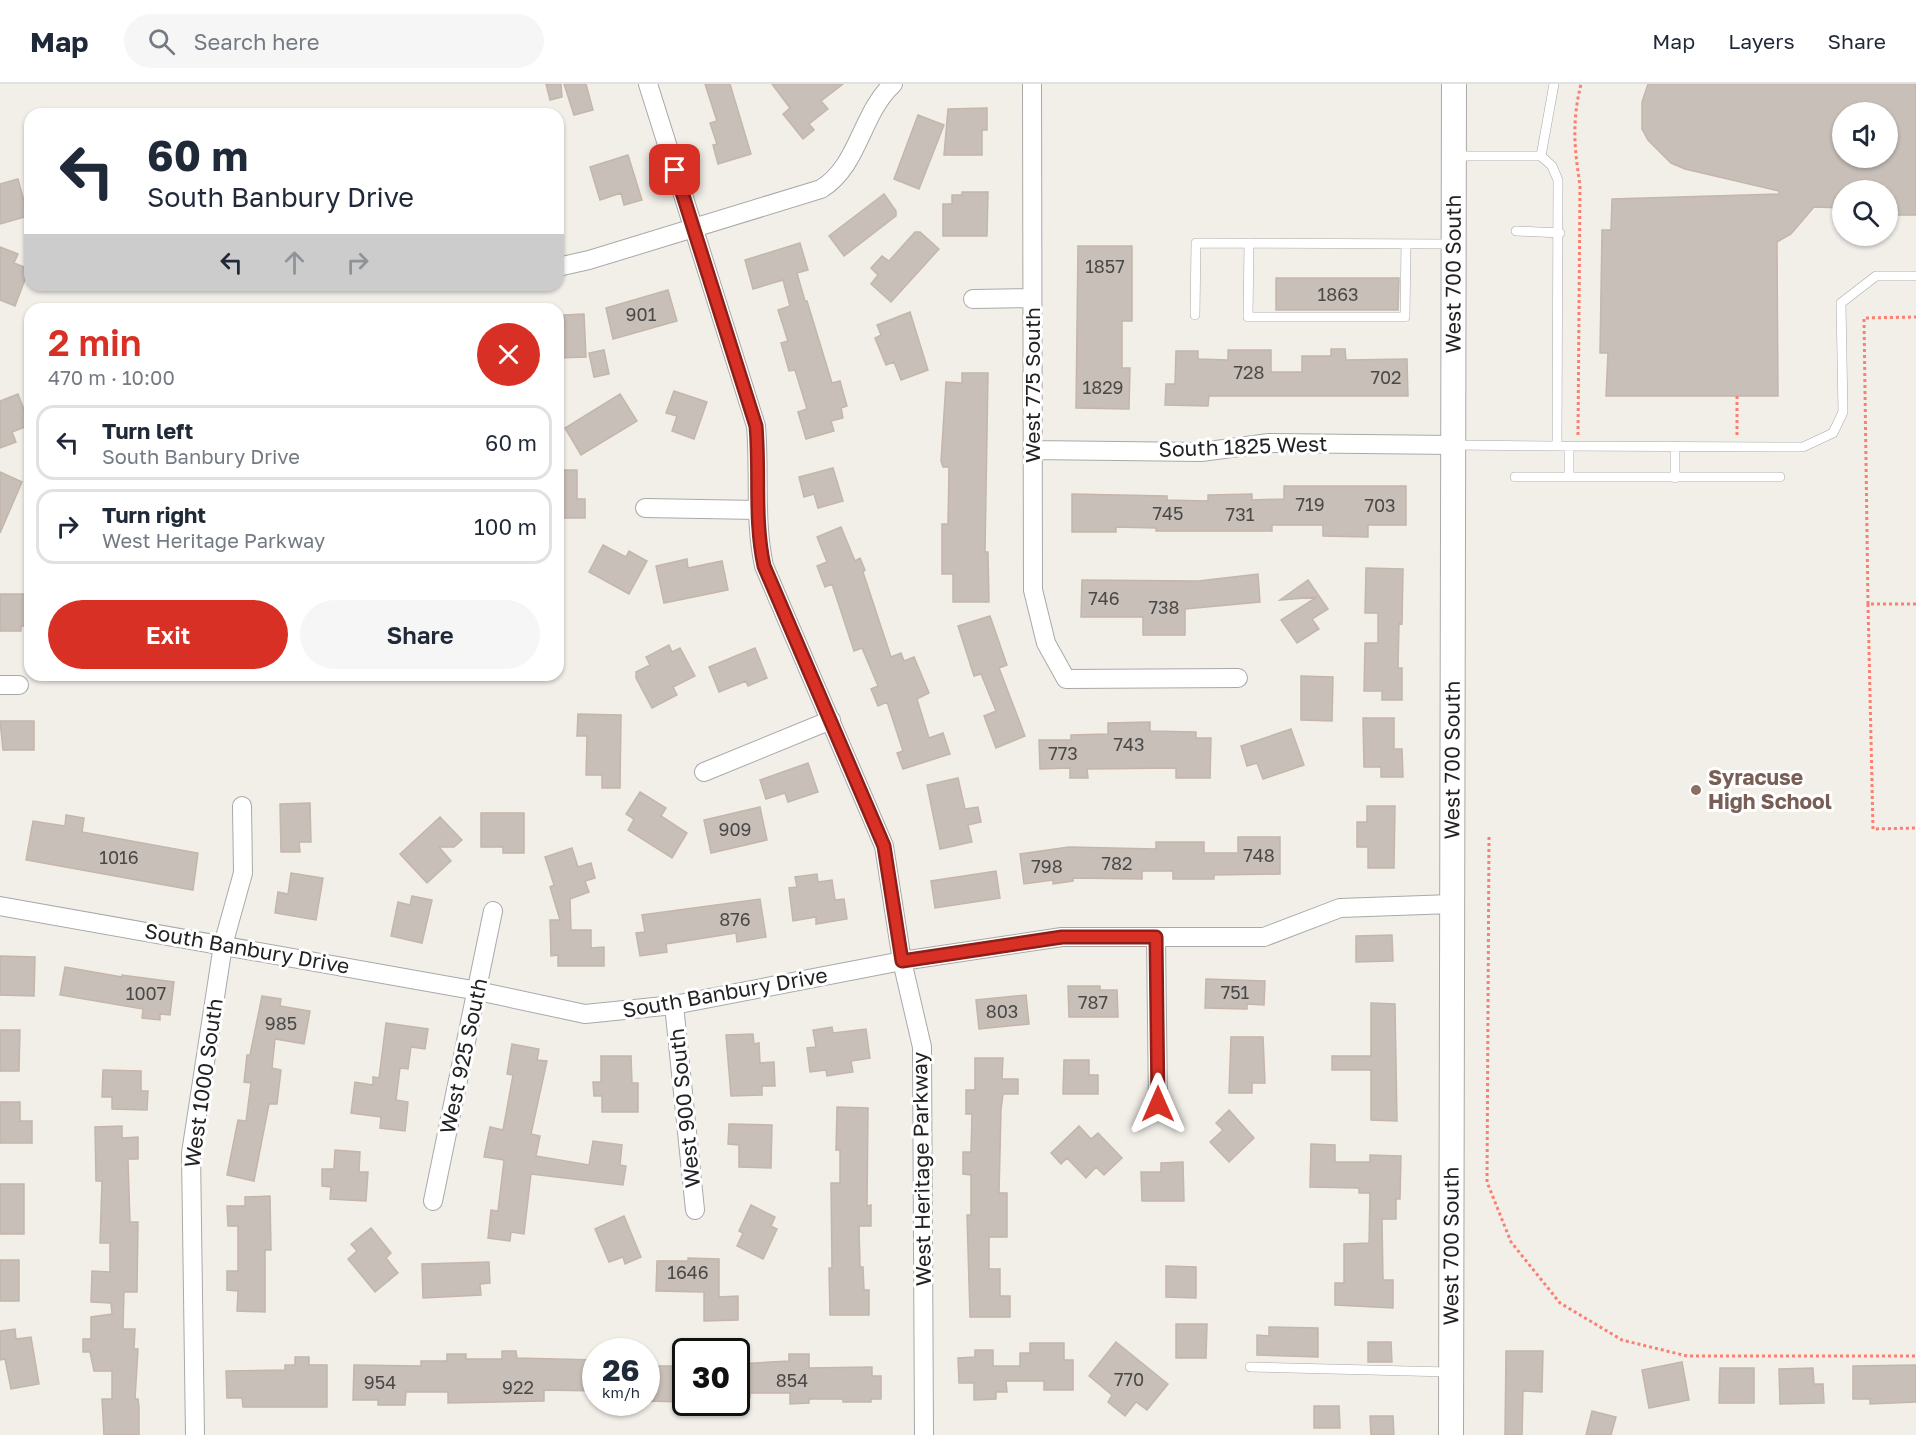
<!DOCTYPE html>
<html lang="en">
<head>
<meta charset="utf-8">
<style>
	:root { --surface:#fff; --page:#f6f6f7; --text:#1f2937; --muted:#747a83; --line:#e0e1e3; --accent:#d93025 }
	body { margin:0; font-family:"Golos Text",sans-serif; background:var(--page); color:var(--text); height:100vh; display:flex; flex-direction:column; font-size:22px; white-space:nowrap }
	* { box-sizing:border-box; margin:0 }
	p { font-size:20px; color:var(--muted) }
	.icon { flex:none; width:33px; height:33px; fill:none; stroke:currentColor; stroke-width:2; stroke-linecap:round; stroke-linejoin:round }
	.map { position:relative; flex:1; overflow:hidden }
	.details { position:absolute; left:24px; top:219px; width:540px; height:378px; display:flex; flex-direction:column; background:var(--surface); border-radius:18px; box-shadow:0 2px 4px #0004 }
	.details>* { flex:none }
	.guide { position:absolute; left:24px; top:24px; width:540px; height:183px; border-radius:18px; box-shadow:0 2px 4px #0004; background:#fff; color:var(--text); overflow:hidden }
	.buttons { position:absolute; left:1832px; top:18px; display:grid; gap:12px }
	.buttons a { display:grid; place-items:center; width:66px; height:66px; border-radius:50%; background:var(--surface); box-shadow:0 2px 4px #0004; font-size:30px }
	.speed { position:absolute; left:582px; top:1254px; display:flex; gap:12px; font-size:30px; font-weight:700; text-align:center }
	.speed>* { display:grid; place-content:center; width:78px; height:78px; border-radius:50%; background:var(--surface); box-shadow:0 2px 4px #0004; line-height:1 }
	.speed small { font-size:15px; font-weight:400 }
	.speed .limit { border:3px solid #111; border-radius:9px; background:#fff; color:#111 }
	.pin { position:absolute; display:grid; place-items:center; width:51px; height:51px; color:#fff; margin:-26px; border-radius:12px; box-shadow:0 3px 9px #0006 }
	.me { position:absolute; width:66px; margin:-33px; rotate:0deg; stroke-linejoin:round; filter:drop-shadow(0 0 4px #0008) }
	.turn { display:flex; align-items:center; gap:21px; height:126px; padding:0 24px; font-size:27px }
	.turn .icon { width:78px; height:78px; stroke-width:2.5 }
	.turn b { display:block; font-size:42px; line-height:51px }
	.lanes { display:flex; align-items:center; height:57px; padding:0 24px; background:#0003; justify-content:center; gap:30px; direction:ltr }
	.lanes .off { opacity:.35 }
	.round { display:grid; place-items:center; flex:none; width:63px; height:63px; border-radius:32px; background:var(--page) }
	.headline { display:flex; align-items:center; justify-content:space-between; height:102px; padding:0 24px }
	h1 { font-size:36px; font-weight:600; line-height:45px; color:var(--accent) }
	.cta { display:flex; gap:12px; margin-top:auto; padding:12px 24px }
	.cta a { flex:1; height:69px; border-radius:36px; background:var(--accent); color:#fff; font-size:24px; font-weight:600; line-height:69px; text-align:center }
	.cta a+a { background:var(--page); color:var(--text) }
	ul { padding:0; list-style:none }
	li { display:flex; align-items:center; gap:18px; height:75px; margin:0 12px 9px; padding:0 12px; border:3px solid var(--line); border-radius:18px }
	li div { flex:1 }
	li b { display:block; font-size:22px }
	li em { font-style:normal }
	header { display:flex; align-items:center; gap:36px; box-sizing:border-box; height:84px; padding:0 30px; background:var(--surface); border-bottom:2px solid var(--line) }
	header strong { font-size:28px }
	nav { display:flex; gap:33px; margin-inline-start:auto; font-size:21px }
	.search { width:420px; height:54px; background:var(--page); display:flex; align-items:center; gap:15px; box-sizing:border-box; padding:0 21px; border-radius:33px; color:var(--muted); font-size:22px }
	.map>svg:first-child { display:block }
</style>
</head>
<body>
<header>
<strong>Map</strong>
<div class="search"><svg class="icon" aria-label="search" viewBox="0 0 24 24"><circle cx="10" cy="10" r="6"/><path d="M15 15l6 6"/></svg>Search here</div>
<nav><a>Map</a><a>Layers</a><a>Share</a></nav>
</header>
<div class="map">
<svg width="1916" height="1351" viewBox="0 0 1916 1351">
	<rect width="100%" height="100%" fill="#f2efe9"/>
	<!-- building -->
	<path fill="#c7bfb8" stroke="#c4b6ab" stroke-width="1.5" fill-rule="evenodd" d="M546,0h15l1,13 -12,3z
		M564,0h22l7,26 -19,5z
		M705,0h25l21,70 -33,10 -5,-19 4,-1 -7,-21 7,-2z
		M772,0h71l-22,17 7,8 -19,15 5,6 -11,9 -20,-25 7,-6z
		M1648,0h268v131h-29v-25h-45v18l-28,-1 -23,27 -14,8 1,154h-172l2,-43h-8l2,-123h9l1,-31 167,-5v-3l-94,-22 -14,-6 -23,-23 -6,-11v-27zM1842,28h45v46h-45z
		M987,24v22h-5v25h-38l4,-46z
		M918,31l26,10 -25,64 -25,-10z
		M628,71l14,45 -18,5 -3,-12 -21,7 -10,-33z
		M18,95l10,37 -28,8v-40z
		M962,108h26l-1,44h-44v-32h9v-9h10z
		M884,110l12,17v5l-52,40 -15,-20z
		M915,148h5l19,17 -48,53 -20,-18 7,-9 -7,-7 11,-12 7,5z
		M800,159l8,27 -11,3 8,28h2l25,82 8,-2 7,25 -6,2 2,10 -12,3 3,10 -28,8 -8,-27 9,-3 -12,-39 -6,1 -8,-28 7,-2 -10,-31 12,-4 -7,-26 -30,9 -8,-29z
		M1078,162h54v75h-10v47h8l-1,41 -53,-1z
		M0,163l18,7 -4,9 15,6 -14,37 -15,-6z
		M1276,194h123l-1,32h-122z
		M668,206l9,31 -64,18 -7,-31z
		M910,228l18,58 -27,10 -7,-18 -8,3 -11,-27 6,-3 -4,-10z
		M584,230l2,43 -28,1v-31h7l-1,-12z
		M1331,265h14l1,11 61,-1 1,37h-199l-1,10 -43,-1 1,-21h9l1,-33h22v8l30,1v-10h43v22h31v-16h29z
		M604,266l5,24 -15,3 -5,-24z
		M962,289h26l-3,179h3l1,50h-36v-28h-11v-50h6l1,-57h-6l-2,-6 5,-79 16,1z
		M674,307l33,11 -13,37 -22,-8 5,-15 -11,-3z
		M18,310l12,31 -18,7 4,10 -16,6v-47z
		M620,310l17,27 -56,34 -16,-27z
		M833,384l10,33 -25,7 -4,-14 -10,3 -5,-20z
		M558,386h19v29h8v19h-27z
		M0,388l22,10 -22,51z
		M1284,402h122v39h-38v12l-45,-1v-11h-51v6h-116v-3l-40,-1v5h-44v-38l95,2v4l41,1v-6l44,-1v6l32,-1z
		M841,443l14,34 5,-3 5,12 -2,2 28,85 10,-4 3,8 10,-4 15,36 -12,6 12,39 14,-5 7,21 -47,15 -6,-16 6,-2 -16,-49 -9,4 -7,-17 7,-3 -16,-38 -8,3 -22,-67 -7,3 -8,-21 10,-4 -10,-25z
		M603,461l23,12 3,-6 18,10 -18,33 -40,-22z
		M687,475l1,9 34,-7 6,29 -64,13 -8,-37z
		M1366,484l37,1 -1,55 -3,-1 -1,45h4v32h-20v-9h-18l1,-48h13v-30h-13z
		M1258,490l2,28 -75,7v26h-42v-18h-62l1,-37 116,1z
		M1308,496l20,29 -16,10 7,10 -22,14 -16,-23 36,-23 -37,3z
		M0,510h30v32h-9v5h-21z
		M990,532l17,49 -8,3 26,68 -29,12 -12,-32 12,-5 -15,-37 -7,2 -16,-50z
		M669,561l3,7 8,-4 15,28 -22,11 4,8 -25,13 -16,-30v-6l14,-7 -4,-8z
		M755,564l12,30 -19,8 -2,-5 -27,11 -10,-25z
		M1301,592l32,1 -1,44 -31,-1z
		M578,630l43,1 -1,73h-18v-13h-16l1,-39h-10z
		M1363,634h31v31h8l1,28h-22v-10h-17z
		M0,637h34v29h-31z
		M1150,638v9l46,1v6h15l-1,40h-34v-10l-89,1 1,9h-18v-10l-30,1 -1,-29h32v-5l37,-1v-11z
		M1291,645l13,36 -41,14 -6,-16 -10,3 -6,-20z
		M808,679l10,29 -30,10 -3,-9 -19,6 -6,-19z
		M958,694l7,31 13,-2 3,15 -13,3 4,17 -32,7 -13,-64z
		M640,708l26,16 -5,8 26,17 -15,25 -44,-28 6,-11 -8,-5z
		M310,719l1,39h-12l1,10h-19l-1,-48z
		M1367,722h28l-1,62h-26v-21h-11v-25h10z
		M760,723l7,33 -56,13 -7,-33z
		M481,729h43v40h-21v-6h-22z
		M66,731l18,3 -2,14 116,21 -5,37 -167,-30 7,-39 32,5z
		M440,733l22,23 -8,7h-15l12,14 -24,22 -27,-29z
		M1238,753h42v37l-66,1v4h-41v-8h-31v8l-69,-1v3l-20,3v-4l-29,4 -4,-30 49,-7 87,2v-7h48v11h34z
		M572,764l6,19 13,-4 4,15 -10,3 4,11 -19,7 1,31h20v18l13,-1v19h-46v-11l-7,1 -1,-36h10l-10,-33 4,-2 -9,-28z
		M996,787l4,27 -65,10 -4,-27z
		M291,789l32,5 -7,42 -41,-7 3,-21 10,2z
		M817,790l1,8 14,-2 3,20 9,-1 3,20 -31,5v-7l-23,4 -4,-33 8,-1 -2,-10z
		M412,812l20,4 -10,43 -31,-7 7,-34 12,3z
		M760,815l6,38 -29,5 -1,-9 -70,11 1,8 -27,4 -4,-23 9,-1 -3,-17z
		M1392,851l1,26 -37,1v-26z
		M0,872l35,1 -1,39 -34,-1z
		M65,883l57,10v-2l52,7 -4,33 -10,-1v6l-18,-2 1,-9 -83,-14z
		M1206,895l59,2 -1,24 -17,-1v5l-42,-1z
		M1068,902h32v4h17l1,27h-49z
		M1026,911l3,29 -50,5 -3,-29z
		M262,912l19,3 -1,7 30,5 -6,33 -29,-5 -3,29 9,2 -4,34h-8l-15,77 -27,-6 11,-55 8,1 5,-38 -7,-1 3,-27h3z
		M1371,919l24,1 2,117 -26,-1v-50h-39v-14h39z
		M386,939l42,6 -3,20 -14,-2 -3,22 -8,-1 -4,32 12,2 -3,29 -25,-3 1,-11 -30,-4 4,-31 18,3v-8l6,1z
		M832,943l1,6 33,-4 4,29 -19,3 2,11 -26,4 -1,-6 -16,2 -3,-24 9,-1 -3,-17z
		M0,946h20l-1,41h-19z
		M753,950l1,10 5,-1 1,20 14,-1 1,24h-13v9l-31,1 -5,-61z
		M1231,953h32l2,46h-13v10h-23z
		M512,960l27,5 -2,11 10,1 -16,73 9,2 -4,20 53,9 4,-24 29,4 -2,20 6,1 -3,19 -92,-11 -7,60 -13,-2 -1,9 -22,-3 3,-28 7,1 6,-51 -20,-3 6,-30 13,3 10,-55 -6,-1z
		M601,972h30l1,27h6v29h-36v-16h-8l-1,-14h8z
		M975,974h28l-1,21h16v15h-15l-2,16 -2,83h8v44h-18v32h11v27h10v21h-40l-3,-102h4v-40l-8,-1v-22h8l1,-38h-6v-24h9z
		M1064,976h25v15h9v19h-35z
		M103,986l38,1v20h7l-1,19 -35,-1v-12h-10z
		M0,1018h20v19h12v22h-32z
		M837,1023l31,1 -1,98 4,-1v21h-12l1,41h3l1,23h5v25h-39l-1,-47h3l-1,-85h9v-33h-4z
		M1229,1026l25,28 -25,24 -19,-20 13,-12 -7,-7z
		M729,1040l43,1 -1,43 -32,-1v-22l-11,-1z
		M122,1042v12l16,-1v22h-10l2,63h8l-1,70h-13l-1,37h12l-1,20h4l-3,50h3l1,8v28h-35l-2,-36h10v-28h-18l-4,-19h-7v-13h8v-22l21,-3 -1,-11 -20,-1 1,-31 18,1v-29h-10l2,-62h-6l-1,-54z
		M1079,1042l12,13 7,-6 24,25 -18,17 -8,-8 -10,11 -19,-20 -6,6 -10,-11z
		M1311,1060l24,1v17h35v-7l31,1 -1,43h-4v20h-14l1,61h10v28l-58,-3v-22h9v-39l25,-1 1,-50h-11v-5l-49,-1z
		M335,1066l25,2 -1,20h9l-2,29 -36,-2 1,-12 -9,-1v-17h12z
		M1183,1078l1,39h-42l-1,-29h20v-9z
		M0,1100h24v50h-24z
		M270,1112l1,54h-6v62l-28,-1 1,-20 -11,-1v-19h11v-45h-10l-1,-20h18v-9z
		M751,1121l24,12 -4,9 6,3 -14,30 -26,-13 6,-13 -4,-2z
		M624,1132l17,41 -16,7 -2,-7 -14,5 -14,-33z
		M371,1144l20,25 -5,5 12,15 -23,19 -27,-33 9,-8 -6,-7z
		M688,1174l31,1v38l19,-1v24l-34,1v-29l-48,-1 1,-30h31z
		M0,1176h19v41h-19z
		M489,1178l1,21 -10,1 1,11 -58,3 -1,-34z
		M1166,1182l30,1v31l-30,-1z
		M1176,1240h31l-1,34h-30z
		M1269,1243l49,1v29l-61,-2v-20l12,1z
		M15,1245l1,10 15,-2 8,47 -28,5 -6,-30 -5,1v-29z
		M1116,1258l52,42 -21,26 -11,-8 -11,14 -17,-14 4,-7 -23,-19z
		M1368,1258h23l1,20h-24z
		M1030,1259h34v17h9v30h-29v-9h-38l1,11h-11v7l-22,1v-17h-15l-1,-25 17,-1v-7h18v16h27v-13h10z
		M502,1267h14l1,7 79,2v31l-52,-1v11l-96,2v-11h-42l-1,13h-27v-5h-25l1,-35 67,1v-5h26v-7h19v5h36z
		M1506,1267h37l-1,41 -19,-1 -1,44h-17z
		M789,1270h20v14l63,-1v9h9v23h-10v3h-28v-3h-34v4l-19,1v-11h-40v4h-14v-33l53,-3z
		M295,1273h14v8h18v42h-84l-1,-9h-15l-1,-27 59,-1v-5h10z
		M1682,1278l7,38 -40,8 -7,-38z
		M1916,1281v37l-46,2v-5h-17v-33z
		M646,1282h36v36l-36,-1z
		M1720,1284h34v35h-35z
		M1813,1284l1,16h9l1,19 -44,1 -1,-35z
		M1314,1322h25l1,22h-26z
		M1592,1327l24,6 -5,18h-25z
		M1370,1332h23l1,19h-23z"/>
	<g fill="none" stroke-linecap="round" stroke-linejoin="round">
		<!-- service casing -->
		<g stroke="#a9a9a9" stroke-width="10">
			<path id="service" d="M1554,0l-13,72 11,10 6,14 -1,266 246,1 30,-14 10,-21 -2,-109 35,-27h40
				M1454,72h87
				M1516,147l44,2
				M1249,159l-1,74h157l1,-73
				M1195,231l1,-72 255,1
				M1454,361l103,1
				M1569,362v31
				M1675,362v32
				M1515,393h265
				M1250,1283l199,5"/>
		</g>
		<!-- minor casing -->
		<g stroke="#a9a9a9" stroke-width="20">
			<path id="minor" d="M648,0l108,342c4,47 -2,94 8,140l120,280 18,115 20,86 2,388
				M1032,0l1,506 13,53 20,36 172,-1
				M558,183l31,-7 232,-71c38,-23 40,-76 72,-105
				M973,215l59,-1
				M1033,366l168,2 68,-9 184,2
				M645,424l113,2
				M0,601h19
				M704,688l127,-52
				M0,822l478,85 107,23 89,-9 228,-44 160,-24h202l76,-29 112,-4
				M1156,853l2,167
				M674,921l21,205
				M433,1117l60,-290
				M195,1351l-4,-282 32,-208 20,-72 -1,-67"/>
		</g>
		<!-- tertiary casing -->
		<g stroke="#a9a9a9" stroke-width="26">
			<g id="tertiary">
				<path id="s1" d="M1451,1351l3,-1351"/>
			</g>
		</g>
		<!-- path -->
		<path stroke="#fa8072" stroke-width="3" stroke-dasharray="3 3" stroke-linecap="butt" d="M1737,312v39
			M1578,351l2,-250c-6,-38 -8,-64 1,-101
			M1868,520l-4,-286 52,-1
			M1916,520h-48l5,225 43,-1
			M1489,753l-2,345 24,60 49,61 62,37 65,16h229"/>
		<!-- service -->
		<use href="#service" stroke="#fff" stroke-width="9"/>
		<!-- minor -->
		<use href="#minor" stroke="#fff" stroke-width="18"/>
		<!-- tertiary -->
		<use href="#tertiary" stroke="#fff" stroke-width="24"/>
	</g>
	<g fill="none" stroke-linecap="round" stroke-linejoin="round">
		<!-- route casing -->
		<g stroke="#8d1f18" stroke-width="15">
			<path id="route" d="M675,86l81,256c4,47 -2,94 8,140l120,280 18,115 160,-24h94l2,167"/>
		</g>
		<!-- route -->
		<use href="#route" stroke="#d93025" stroke-width="10"/>
	</g>
	<!-- markers -->
	<circle fill="#8d6e63" stroke="#fff" stroke-width="2" cx="1696" cy="706" r="6"/>
	<g text-anchor="middle" stroke-width="6" stroke-linejoin="round" paint-order="stroke">
		<!-- number labels -->
		<g font-size="18" fill="#4b4948">
			<text x="1105" y="189">1857</text>
			<text x="1338" y="217">1863</text>
			<text x="641" y="237">901</text>
			<text x="1249" y="295">728</text>
			<text x="1386" y="300">702</text>
			<text x="1103" y="310">1829</text>
			<text x="1310" y="427">719</text>
			<text x="1380" y="428">703</text>
			<text x="1168" y="436">745</text>
			<text x="1240" y="437">731</text>
			<text x="1104" y="521">746</text>
			<text x="1164" y="530">738</text>
			<text x="1129" y="667">743</text>
			<text x="1063" y="676">773</text>
			<text x="735" y="752">909</text>
			<text x="1259" y="778">748</text>
			<text x="119" y="780">1016</text>
			<text x="1117" y="786">782</text>
			<text x="1047" y="789">798</text>
			<text x="735" y="842">876</text>
			<text x="1235" y="915">751</text>
			<text x="146" y="916">1007</text>
			<text x="1093" y="925">787</text>
			<text x="1002" y="934">803</text>
			<text x="281" y="946">985</text>
			<text x="688" y="1195">1646</text>
			<text x="1129" y="1302">770</text>
			<text x="792" y="1303">854</text>
			<text x="380" y="1305">954</text>
			<text x="518" y="1310">922</text>
		</g>
		<!-- street labels -->
		<g font-size="21" fill="#222" stroke="#fff">
			<text dy="7" stroke="none"><textPath href="#s1" startOffset="1161">West 700 South</textPath></text>
			<text transform="translate(1033 301) rotate(-90)" y="7">West 775 South</text>
			<text transform="translate(1243 363) rotate(-2)" y="7">South 1825 West</text>
			<text dy="7" stroke="none"><textPath href="#s1" startOffset="675">West 700 South</textPath></text>
			<text transform="translate(247 865) rotate(10)" y="7">South Banbury Drive</text>
			<text transform="translate(725 909) rotate(-10)" y="7">South Banbury Drive</text>
			<text transform="translate(464 972) rotate(-78)" y="7">West 925 South</text>
			<text transform="translate(204 999) rotate(-82)" y="7">West 1000 South</text>
			<text transform="translate(685 1024) rotate(-96)" y="7">West 900 South</text>
			<text transform="translate(922 1085) rotate(-91)" y="7">West Heritage Parkway</text>
			<text dy="7" stroke="none"><textPath href="#s1" startOffset="189">West 700 South</textPath></text>
		</g>
		<!-- education labels -->
		<g font-size="21" font-weight="bold" fill="#785e54" stroke="#fff" text-anchor="start">
			<text x="1708" y="701">Syracuse<tspan x="1708" dy="24">High School</tspan></text>
		</g>
	</g>
</svg>
<div class="buttons">
<a><svg class="icon" aria-label="sound" viewBox="0 0 24 24"><path d="M4 9h4l5-4v14l-5-4H4zM17 9q2 3 0 6"/></svg></a>
<a><svg class="icon" aria-label="search" viewBox="0 0 24 24"><circle cx="10" cy="10" r="6"/><path d="M15 15l6 6"/></svg></a>
</div>
<div class="speed"><div>26<small>km/h</small></div><div class="limit">30</div></div>
<div class="pin" style="left:675px;top:86px;background:#d93025"><svg class="icon" aria-label="arrive" viewBox="0 0 24 24"><path d="M6 21V4h12l-3 4 3 4H6"/></svg></div>
<svg class="me" style="left:1158px;top:1020px" viewBox="-20 -20 40 40"><path d="M0-17L14 15 0 8-14 15z" fill="#d93025" stroke="#fff" stroke-width="4"/></svg>
<div class="guide">
<div class="turn"><svg class="icon" aria-label="left" viewBox="0 0 24 24"><path d="M17 20v-9H6M10 6l-5 5 5 5"/></svg><div><b>60 m</b>South Banbury Drive</div></div>
<div class="lanes"><svg class="icon" aria-label="left" viewBox="0 0 24 24"><path d="M17 20v-9H6M10 6l-5 5 5 5"/></svg><svg class="icon off" aria-label="ahead" viewBox="0 0 24 24"><path d="M12 20V5M6 11l6-6 6 6"/></svg><svg class="icon off" aria-label="right" viewBox="0 0 24 24"><path d="M7 20v-9h11M14 6l5 5-5 5"/></svg></div>
</div>
<section class="details">
<div class="headline"><div><h1>2 min</h1><p>470 m · 10:00</p></div><a class="round" style="background:#d93025;color:#fff"><svg class="icon" aria-label="close" viewBox="0 0 24 24"><path d="M6 6l12 12M18 6L6 18"/></svg></a></div>
<ul>
<li><svg class="icon" aria-label="left" viewBox="0 0 24 24"><path d="M17 20v-9H6M10 6l-5 5 5 5"/></svg><div><b>Turn left</b><p>South Banbury Drive</p></div><em>60 m</em></li>
<li><svg class="icon" aria-label="right" viewBox="0 0 24 24"><path d="M7 20v-9h11M14 6l5 5-5 5"/></svg><div><b>Turn right</b><p>West Heritage Parkway</p></div><em>100 m</em></li>
</ul>
<div class="cta"><a>Exit</a><a>Share</a></div>
</section>
</div>
</body>
</html>
